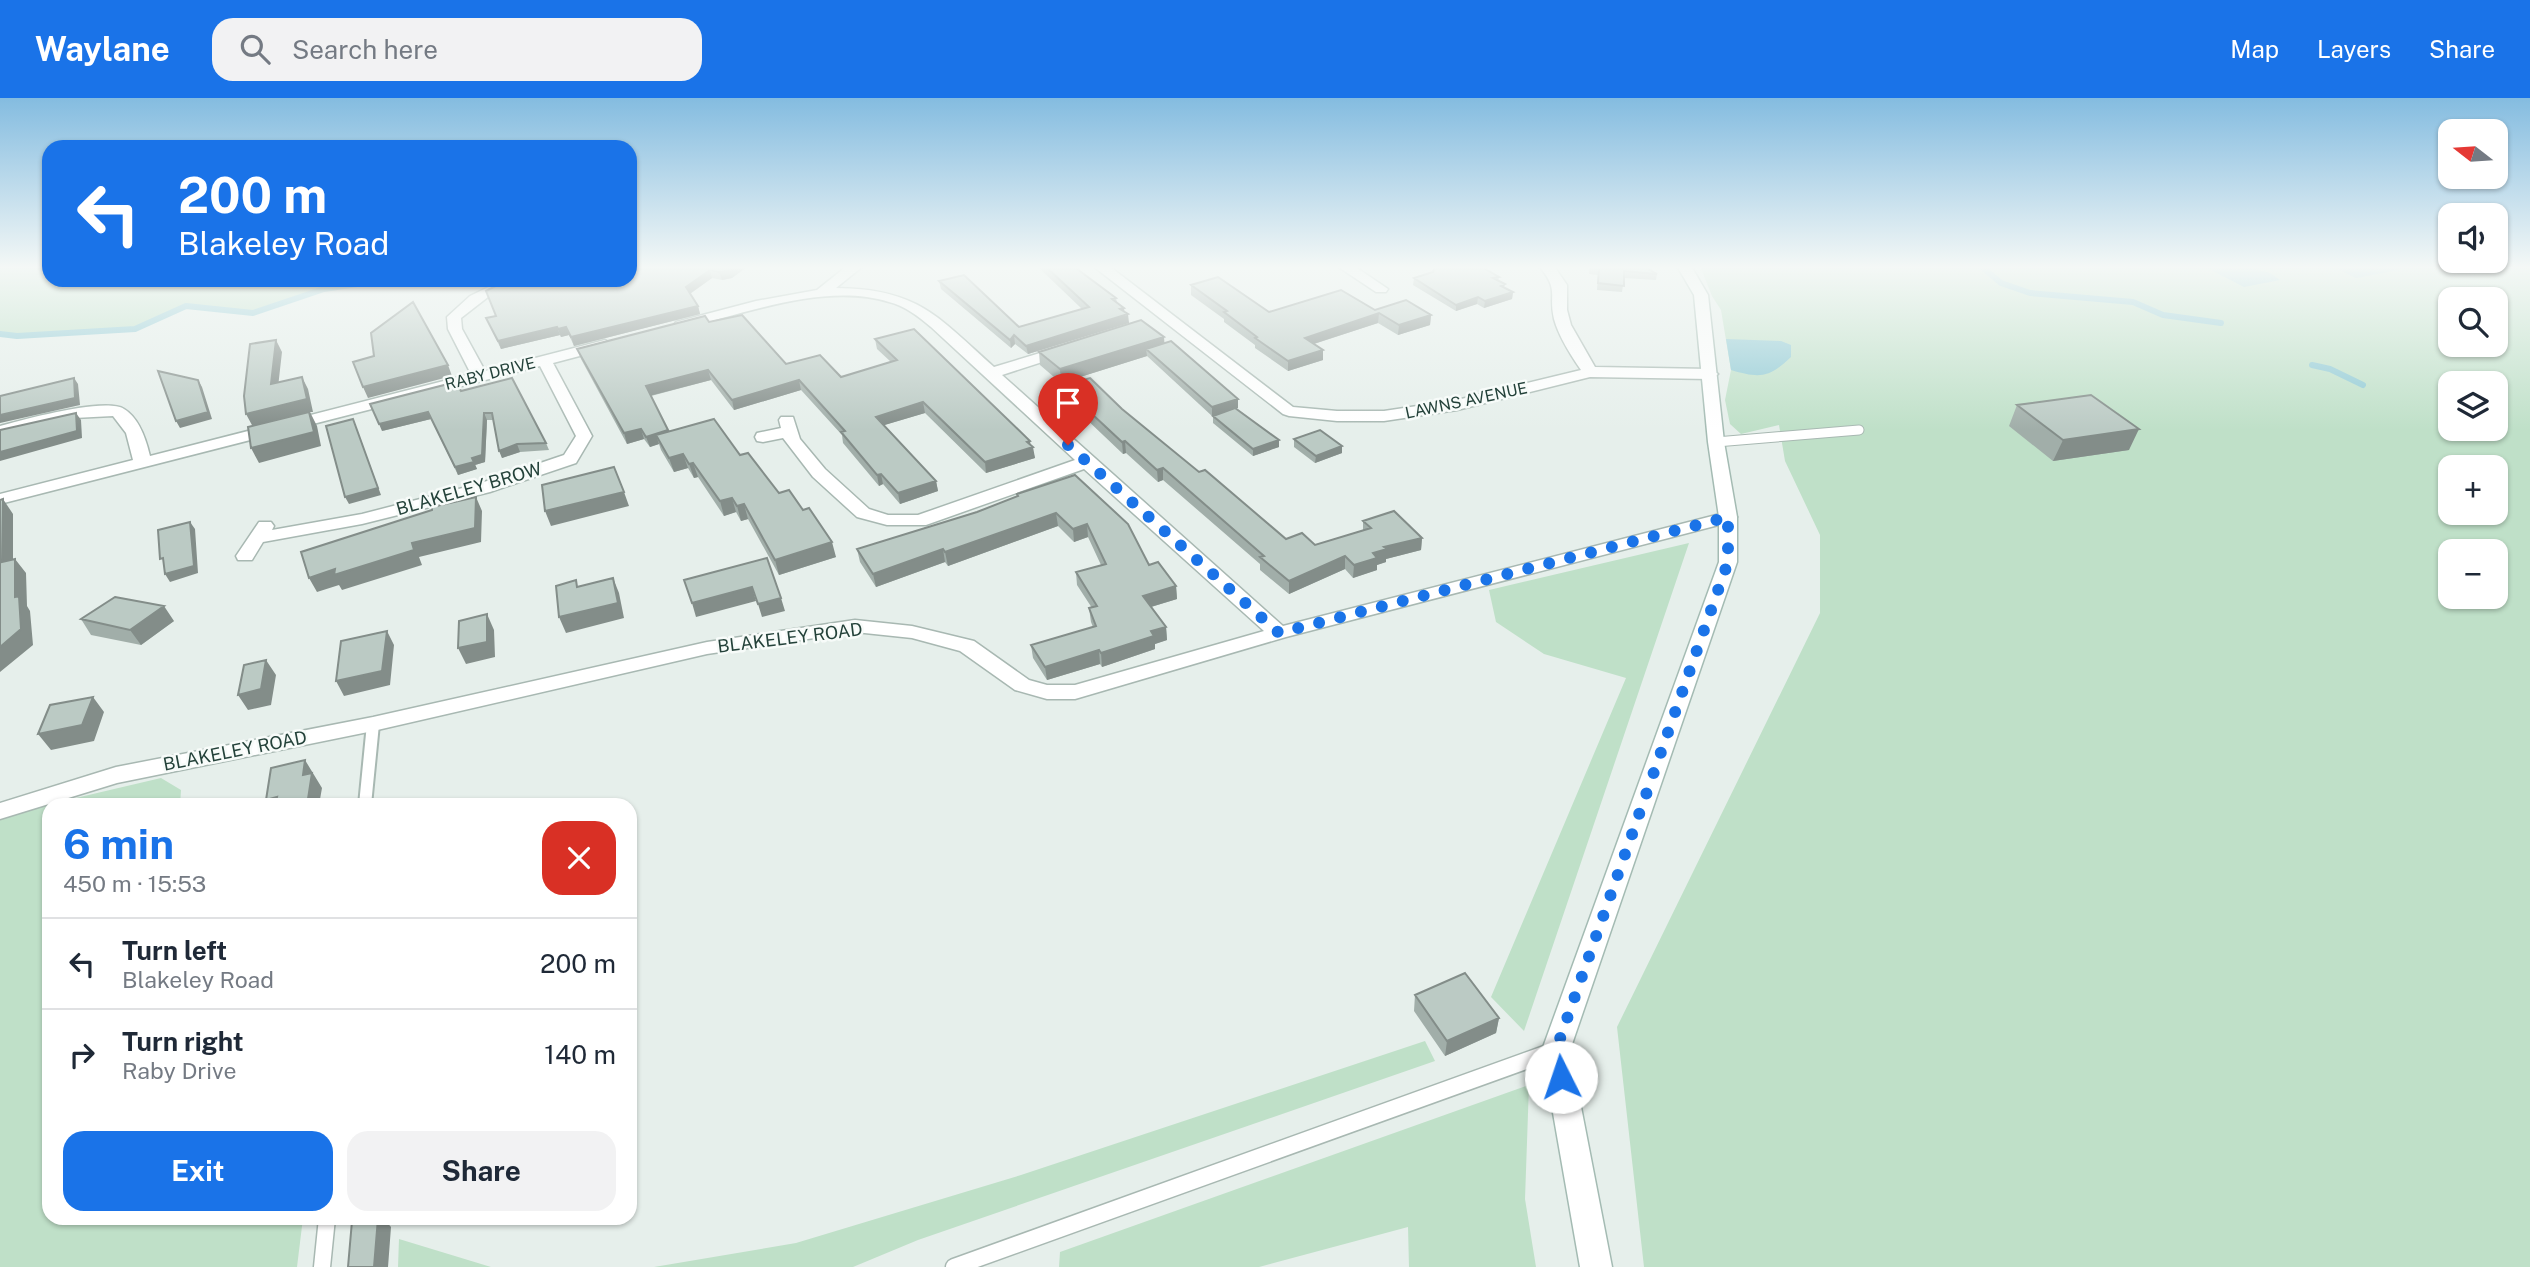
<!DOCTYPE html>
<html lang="en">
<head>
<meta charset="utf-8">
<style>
	:root { --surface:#fff; --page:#f2f2f3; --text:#1f2937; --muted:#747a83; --line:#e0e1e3; --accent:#1a73e8 }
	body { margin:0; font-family:"Public Sans",sans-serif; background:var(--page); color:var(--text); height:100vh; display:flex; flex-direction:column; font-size:26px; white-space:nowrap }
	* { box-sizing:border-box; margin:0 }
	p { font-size:23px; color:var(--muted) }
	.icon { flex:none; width:38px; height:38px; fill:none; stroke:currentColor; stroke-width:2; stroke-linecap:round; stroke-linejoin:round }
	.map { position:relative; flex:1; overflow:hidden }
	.drawer { position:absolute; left:42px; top:700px; width:595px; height:427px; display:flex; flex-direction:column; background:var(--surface); border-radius:21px; box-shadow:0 2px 5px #0004 }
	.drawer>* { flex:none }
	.guide { position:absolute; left:42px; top:42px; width:595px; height:147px; border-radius:21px; box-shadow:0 2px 5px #0004; background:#1a73e8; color:#fff; overflow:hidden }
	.needle { width:46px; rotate:287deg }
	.controls { position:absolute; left:2438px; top:21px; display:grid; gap:14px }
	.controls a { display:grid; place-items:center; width:70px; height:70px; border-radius:14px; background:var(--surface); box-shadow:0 2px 5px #0004; font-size:35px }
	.pin { position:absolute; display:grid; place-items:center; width:60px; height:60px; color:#fff; margin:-72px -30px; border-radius:50% 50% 50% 0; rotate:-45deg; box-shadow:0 0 7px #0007 }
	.pin .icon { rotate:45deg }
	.me { position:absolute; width:77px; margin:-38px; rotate:356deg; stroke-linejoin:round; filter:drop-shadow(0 0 5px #0008) }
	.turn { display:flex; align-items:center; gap:24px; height:147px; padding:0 21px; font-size:32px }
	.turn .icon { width:91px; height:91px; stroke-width:2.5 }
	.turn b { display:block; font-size:49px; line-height:60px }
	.round { display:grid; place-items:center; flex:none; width:74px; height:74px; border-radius:21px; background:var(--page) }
	.overview { display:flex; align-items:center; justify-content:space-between; height:119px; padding:0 21px }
	h1 { font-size:42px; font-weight:700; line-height:52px; color:var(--accent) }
	.primary-button { display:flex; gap:14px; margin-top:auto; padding:14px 21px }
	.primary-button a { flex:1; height:80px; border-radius:21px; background:var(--accent); color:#fff; font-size:28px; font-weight:700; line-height:80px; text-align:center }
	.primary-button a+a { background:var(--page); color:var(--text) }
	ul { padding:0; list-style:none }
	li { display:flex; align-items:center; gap:21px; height:91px; padding:0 21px; border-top:2px solid var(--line) }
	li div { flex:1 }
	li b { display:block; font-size:26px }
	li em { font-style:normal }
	header { display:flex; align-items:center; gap:42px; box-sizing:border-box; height:98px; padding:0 35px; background:var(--accent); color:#fff }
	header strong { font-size:33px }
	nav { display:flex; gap:38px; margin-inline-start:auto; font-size:24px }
	.search { width:490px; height:63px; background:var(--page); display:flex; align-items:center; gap:18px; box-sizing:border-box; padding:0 24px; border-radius:21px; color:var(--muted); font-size:26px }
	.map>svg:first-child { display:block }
</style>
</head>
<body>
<header>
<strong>Waylane</strong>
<div class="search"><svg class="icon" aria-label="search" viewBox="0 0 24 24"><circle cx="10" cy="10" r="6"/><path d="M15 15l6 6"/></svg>Search here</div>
<nav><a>Map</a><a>Layers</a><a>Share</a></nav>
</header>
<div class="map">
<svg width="2530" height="1169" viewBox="0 0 2530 1169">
	<rect width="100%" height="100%" fill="#e6efeb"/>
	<!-- green -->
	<path fill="#bfe0c8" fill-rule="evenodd" d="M0,168h49v14h335l-60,9 -71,24 -67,-7 -51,23 -118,7 -17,-2z
		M1700,168h830v1001h-886l-27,-240 203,-414v-78l-35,-74 -6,-36 -38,9 -11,-10 -5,-24 6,-30 -10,-60 -9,-14zM2450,201h46v46h-46zM2450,285h46v46h-46zM2450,369h46v46h-46zM2450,453h46v46h-46z
		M1689,445l-165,488 -33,-34 135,-319 -82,-24 -48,-32 -7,-32z
		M161,680l20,12 -1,15h-131v413h254l-6,49h-297v-447l46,-15z
		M1425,943l10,20 -517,179 -65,27h-199l142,-24 225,-68z
		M1529,987l-4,114 11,68h-127l-1,-40 -149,40h-200l1,-15z
		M399,1141l92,28h-93z"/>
	<!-- water -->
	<path fill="#8ec9d4" d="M2246,168l24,7 10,7 -36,7 -33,-17z
		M2331,168h61l7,4 -43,8z
		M1726,241l55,2 10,4v12c-23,22 -32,21 -60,13z"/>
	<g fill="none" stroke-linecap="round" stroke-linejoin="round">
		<!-- stream -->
		<path stroke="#8ec9d4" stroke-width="6" d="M1981,168l20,17 29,10 103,9 30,13 58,8
			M0,236l17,2 118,-7 51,-23 67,7 71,-24 60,-9
			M2312,267l18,4 33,16"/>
		<!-- lane-far2 casing -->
		<g stroke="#a8b8b2" stroke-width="11">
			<path id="lane-far2" d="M1716,344l143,-12"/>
		</g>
		<!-- lane-far1 casing -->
		<g stroke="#a8b8b2" stroke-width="16">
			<path id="lane-far1" d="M365,707l8,-81"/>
		</g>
		<!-- lane casing -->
		<g stroke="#a8b8b2" stroke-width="19">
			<path id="lane" d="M322,1169l5,-49
				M954,1169l602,-217"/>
		</g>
		<!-- street casing -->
		<g stroke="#a8b8b2" stroke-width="3">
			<path id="street" d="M847,168h16l-27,22c82,1 101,28 158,79l66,-20h10l3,3 -3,3 -68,22 281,251 445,-114 9,5 -3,4 -448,116 -211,62h-28l-32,-9 -55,-39 -48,-13 -57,-6 -148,22 -334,77 -256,52 -117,36v-16l116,-36 257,-50 334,-75 148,-22 57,6 62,15 55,39 18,5h28l189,-54 -180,-162 -158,56h-39l-30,-8 -44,-40 -30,-39 -20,4 -6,-1 -2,-4 2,-4 24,-5 -2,-8 2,-3h12l7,22 25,30 44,40 19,6h30l157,-55 -144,-133c-13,-11 -26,-21 -42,-25 -64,-20 -145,12 -208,27l-7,-4 2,-3 80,-21 61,-11z
				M1093,168h16l184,141 44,4h47l73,-11 124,-30c-11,-16 -22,-33 -27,-51 -6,-26 6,-28 -15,-53h15l13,19v25l4,15 24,42 115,2 8,5 -8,5 -120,-2 -133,33 -73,11h-47l-48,-5 -6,-2z
				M1337,168h17l34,23 -2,3h-10z
				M503,182h21l-36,17 -27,21 1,11 23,42 120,-31 8,5 -3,3 -57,15 39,73 -16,27 -86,29 -128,32 -99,18 -11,18h-14l-2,-4 23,-34h12l3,4 -2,4 90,-16 116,-30 86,-29 12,-19 -36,-70 -540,138v-10l133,-34 -7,-27 -13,-17 -39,2 -74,18v-10c23,-6 105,-29 124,-17 15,9 22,30 26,47l321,-82 -23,-45 -1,-12 23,-21z"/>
		</g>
		<!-- secondary casing -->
		<g stroke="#a4bbb3" stroke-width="3">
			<path id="secondary" d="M1677,168h14l17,29 16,147 13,75v45l-167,488 42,217h-32l-38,-217 177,-488v-45l-11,-75 -14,-147z"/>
		</g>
		<!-- lane-far2 -->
		<use href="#lane-far2" stroke="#fff" stroke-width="9"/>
		<!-- lane-far1 -->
		<use href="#lane-far1" stroke="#fff" stroke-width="12"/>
		<!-- lane -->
		<use href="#lane" stroke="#fff" stroke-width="16"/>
		<!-- street -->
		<use href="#street" fill="#fff" fill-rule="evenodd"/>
		<!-- secondary -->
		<use href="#secondary" fill="#fff" fill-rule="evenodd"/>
	</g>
	<!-- wall -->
	<path fill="#a1aea9" d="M630,168h118l-16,12 -10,2 -10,-2 -22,16 8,12 2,8 -126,32 -5,-11 -8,2 -1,-2 -59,14 -15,-31 10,-2z
		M1037,168h36l43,32 1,4 7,10 5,11 -101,31 -13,-10 -4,4 -70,-59 -2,-8 80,46 63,-18z
		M1590,168l67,8 -1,6 -32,-2 -2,14 -25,-2 1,-15 -9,-1z
		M1499,179l-1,4 7,3 -1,4 9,4 -1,7 -28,9 -7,-4 -21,7 -43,-26 1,-7z
		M1191,187l78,27 106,-2 56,5 -1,10 -32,10 -20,-12 -64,21 9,16 -35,11 -33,-23v-3l-31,-23v-3l-33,-24z
		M709,224l77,42 55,13 50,-15 -14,-13 -2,-10 156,106 4,13 -49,15 -61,-60 -41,12 52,56 2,10 -38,13 -17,-20 -4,2 -36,-43 -1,-8 -41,-45 -67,20 -23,-30 -60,16 17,36 72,23 39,38 57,64 -57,18 -31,-56 -7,2 -5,-9 -12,4 -26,-39 -4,1 -6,-10 -14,4 -13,-22 -2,-6 -9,3 -6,-8 -17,5 -46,-85 -4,-10z
		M1164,239v6l74,56v9h-2l43,32v7l-26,9 -40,-33v-7l4,-2 -5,2 -65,-60 -86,27 -21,-18 -1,-13z
		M1062,288l60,23 77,63 87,67 29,6 48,-15v-9l59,17 -1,12 -35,9v3l-9,3v5l-24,8 -8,-9 -56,25 -29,-24v-6l-97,-84 -5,2 -32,-29 -3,1 -60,-57z
		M461,293l85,52 3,7 -29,2 -18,6 -9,-38h-6l-2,42 -10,3 2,4 -19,6 -27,-56 -49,12z
		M2017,307l112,45 -76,11 -44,-35z
		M1294,341l48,14 -27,10 -21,-16z
		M1075,377l74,90 27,21 1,13 -26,8 15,20 1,13 -12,4v5l-53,18 -2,-3 -53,16 -14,-22 -2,-13 62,-18 -2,-5 -2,-14h3l-15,-23 -1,-13 25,-7 -13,-28 -14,5 -16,-16 -110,40 -3,-4 -69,25 -16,-25 -3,-13 120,-37 40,-16v-2z
		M81,521l93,2 -33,24 -50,-10z
		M1415,897l84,23 -3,15 -51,23 -31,-45z"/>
	<!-- shaded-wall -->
	<path fill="#838d89" d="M735,168h13l-16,12 -10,2 -3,-8z
		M710,172l2,8 -24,17 -2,-8z
		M481,182h24l-21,6z
		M1513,194l-1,7 -28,9 1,-7z
		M1478,199l-1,7 -21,7v-6z
		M698,208l2,8 -126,32 -3,-9z
		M1124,210l1,8 3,-2 1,9 -101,31 -2,-8z
		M1379,215l-1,10 -74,24 1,-9z
		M1431,217l-1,10 -32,10 1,-10z
		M557,229l3,8 -59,14 -3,-8z
		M566,229l3,8 -8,2 -3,-8z
		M1014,237l1,9 -4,4 -1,-8z
		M1164,239l1,13 -19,-1 1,7 -86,27 -1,-14z
		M276,242l6,12 -5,44 -6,-12z
		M1323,252v10l-35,11v-10z
		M448,267l4,11 -84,22 -5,-11z
		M708,272l3,10 -62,16 -3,-10z
		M302,279l6,12 5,23h-3l7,14 4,20 -62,17 -8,-15 2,-21 -7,-13z
		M74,280l4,6 2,21 -80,18v-8z
		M198,282l4,7 10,32 -32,9 -4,-7z
		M799,282l2,10 -67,20 -2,-10z
		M1238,301v9l-26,8v-9z
		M923,304l2,11 -47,14 -2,-10z
		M428,314l3,7 -49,12 -3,-7z
		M76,315l5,7 1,18 -82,23v-9z
		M484,315l3,7 -2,42 -10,3 -3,-7z
		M353,321l28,76 -32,9 -4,-7z
		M641,331l3,10 -17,5 -3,-11z
		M2139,331l-10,21 -76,11 10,-21z
		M668,332l3,11 -15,-6 3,9 -9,3 -4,-10z
		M1279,342v7l-26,9v-7z
		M1030,343l1,7 2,-1 2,11 -49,15 -1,-11z
		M1125,343l1,12 -3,1 -1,-12z
		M517,346l3,8 -18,6 -3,-7z
		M1342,348v7l-27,10 1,-7z
		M683,356l5,14 -14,4 -5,-14z
		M474,364l3,7 -19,6 -3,-8z
		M693,365l5,14 -4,1 -5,-14z
		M1163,370v12l-5,2 -1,-12z
		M881,376l2,10 -4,2 -2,-11z
		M936,383l2,10 -38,13 -2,-11z
		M624,394l5,14 -78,20 -6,-15z
		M476,399l6,14 -1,31 -62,15 3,8 -80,25 -3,-5 -22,7 -8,-14 103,-35z
		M732,400l4,14 -12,4 -4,-15z
		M3,401l10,15v63l-11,-15z
		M744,406l4,15 -7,2 -4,-15z
		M1056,415l2,13 -110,40 -3,-14z
		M190,424l5,7 3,44 -28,9 -5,-8z
		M1087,426l1,13 -14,5 -1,-13z
		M1422,440l-1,12 -35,9v3l-9,3v5l-24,8 1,-13 30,-18z
		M832,444l4,15 -57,18 -4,-15z
		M943,451l2,13 -69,25 -3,-13z
		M1345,458v13l-56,25v-13z
		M15,461l11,14 1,33 3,5 3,34 -33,27v-25l15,-50z
		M613,480l6,15 5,25 -58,15 -7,-16z
		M1176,488l1,13 -33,10 -1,-13z
		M752,489l4,14 -60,16 -4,-14z
		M781,500l4,13 -23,6 -4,-13z
		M164,508l10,15 -33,24 -11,-15z
		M487,516l7,16 1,27 -29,7 -8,-16z
		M1166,529l1,13 -12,4v5l-53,18 -1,-14 50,-22z
		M387,533l7,14 -4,40 -46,11 -8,-15z
		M1099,552l1,14 -53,16 -2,-13z
		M266,562l10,15 -5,30 -23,5 -10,-15z
		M93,599l11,15 -10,29 -43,9 -13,-16z
		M305,662l17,28 -3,17h-34l18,-30z
		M277,699l5,8h-13l-3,-5z
		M1499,920l-3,15 -51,23 2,-15z
		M378,1120h5l8,9 -3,40h-14z"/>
	<!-- building -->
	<path fill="#bbcac4" stroke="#838d89" stroke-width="2" d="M630,168h105l-5,4 -11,2 -9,-2 -24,17 12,19 -127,31 -5,-10 -8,2 -1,-2 -59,14 -12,-23 10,-2 -10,-25 21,-11h123z
		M1045,168h28l43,32 -4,1 12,9 -4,1 8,5 -102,32 -12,-11 -4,5 -71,-59 25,-6 55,52 70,-20z
		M1435,168h45l19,11 -6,1 12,6 -4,2 12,6 -28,9 -7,-4 -22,8 -42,-27 19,-6z
		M1590,168h53l14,8 -33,-3v15l-26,-3 1,-14 -9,-1z
		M1218,179l51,35 72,-22 34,20 31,-10 25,15 -32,10 -20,-12 -74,25 18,12 -35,11 -33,-23 2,-1 -33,-25 3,-1 -36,-26z
		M413,204l35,63 -85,22 -10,-25 21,-6 -3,-23z
		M742,217l44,49 34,-9 21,22 56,-17 -22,-21 39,-10 116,112 -3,1 6,5 -48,15 -62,-60 -47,15 60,64 -38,12 -17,-19 -4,1 -36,-43 4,-1 -46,-51 -67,20 -24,-30 -62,16 22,44 -22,7 -5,-8 -17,4 -47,-84 128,-33 4,6z
		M1141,222l23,17 -104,32 -21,-17z
		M276,242l-5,44 31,-7 5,22 -61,15 -2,-18 6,-52z
		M1171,243l67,58 -26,8 -66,-58z
		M158,273l40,9 10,32 -32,9z
		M74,280l1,20 -75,17v-19z
		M512,280l34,65 -29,1 -18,7 -7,-38h-8l-2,42 -10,3 2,4 -19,5 -27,-55 -49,12 -9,-20 86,-22 5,9z
		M1090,280l32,31 77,63 6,-2 81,69 16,-6 13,12 56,-17 -8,-7 31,-10 28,27 -38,9 3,2 -14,4 4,5 -23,7 -9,-9 -56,25 -29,-24 4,-1 -101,-88 -6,2 -32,-29 -3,1 -60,-56z
		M2091,297l48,34 -76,11 -46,-35z
		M1235,310l44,32 -26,9 -40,-33z
		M309,314l5,20 -63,16 -3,-21z
		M76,315l1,18 -77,21v-22z
		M353,321l25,69 -33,9 -19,-71z
		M714,321l26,36 8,-2 31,40 10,-3 14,20 6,-2 23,34 -57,18 -31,-56 -7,2 -5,-8 -12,3 -27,-38 -4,1 -6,-10 -14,4 -13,-23z
		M1320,332l22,16 -26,10 -22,-17z
		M614,369l10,25 -79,19 -3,-26z
		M1075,377l53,49 21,41 9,-3 18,24 -33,10 23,31 -15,4 3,5 -53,17 -2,-3 -54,17 -14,-22 65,-19 -7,-18 8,-2 -21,-34 30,-8 -19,-40 -14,5 -17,-16 -111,39 -2,-3 -70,25 -16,-25 120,-37 41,-16 -1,-2z
		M476,399l-1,31 -63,15 2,7 -80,25 1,-6 -26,9 -8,-26 131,-42v-3z
		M3,401l-1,63 13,-3v38l4,-1 2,33 -21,18v-147z
		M190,424l4,44 -29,8 -2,-16 -3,1 -2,-29z
		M767,460l14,40 -23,6 -6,-17 -60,16 -8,-23z
		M613,480l5,25 -59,14 -3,-31 20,-6 1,7z
		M115,499l49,9 -34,24 -49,-11z
		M487,516v28l-29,6 1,-27z
		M387,533l-5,40 -46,10 5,-40z
		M266,562l-5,29 -23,6 6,-30z
		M93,599l-11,28 -44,9 12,-29z
		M305,662l-2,15 9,-2 -4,26 -23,6h-10l2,-8 -11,3 5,-32z
		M1465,875l34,45 -52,23 -32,-46z
		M361,1120h17l-4,49h-26l4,-46z"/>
	<!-- sky -->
	<linearGradient id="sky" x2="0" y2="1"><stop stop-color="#84bce0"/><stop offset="0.51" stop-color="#f4f8f6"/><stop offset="1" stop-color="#f4f8f6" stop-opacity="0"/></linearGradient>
	<rect width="2530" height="332" fill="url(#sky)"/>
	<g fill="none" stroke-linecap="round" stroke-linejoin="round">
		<!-- route -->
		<path stroke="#1a73e8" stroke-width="12" stroke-dasharray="0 21.6" d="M1068,347l211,188 449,-116v45l-172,488 5,27"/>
	</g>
	<g text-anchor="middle" stroke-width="5" stroke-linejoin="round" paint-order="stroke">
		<!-- far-street labels -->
		<g font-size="16" fill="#24423a" stroke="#f7fbf9">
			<text transform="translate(490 275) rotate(-14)" y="6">RABY DRIVE</text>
			<text transform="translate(1466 302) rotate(-12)" y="6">LAWNS AVENUE</text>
		</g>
		<!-- street labels -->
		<g font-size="18" fill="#24423a" stroke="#f7fbf9">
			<text transform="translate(469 391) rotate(-16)" y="6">BLAKELEY BROW</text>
			<text transform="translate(790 540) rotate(-7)" y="6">BLAKELEY ROAD</text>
			<text transform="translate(235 653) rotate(-11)" y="6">BLAKELEY ROAD</text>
		</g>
	</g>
</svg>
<div class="controls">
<a><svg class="needle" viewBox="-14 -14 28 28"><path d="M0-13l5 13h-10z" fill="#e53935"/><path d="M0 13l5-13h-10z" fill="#747a83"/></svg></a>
<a><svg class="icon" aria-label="sound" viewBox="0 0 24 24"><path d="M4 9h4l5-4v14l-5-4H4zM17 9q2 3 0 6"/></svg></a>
<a><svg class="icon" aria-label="search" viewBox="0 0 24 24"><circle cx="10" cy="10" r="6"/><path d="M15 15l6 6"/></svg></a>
<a><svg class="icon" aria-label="layers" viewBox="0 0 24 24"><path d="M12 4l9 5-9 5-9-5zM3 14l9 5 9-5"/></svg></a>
<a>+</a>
<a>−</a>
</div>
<div class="pin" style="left:1068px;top:347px;background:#d93025"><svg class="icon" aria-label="arrive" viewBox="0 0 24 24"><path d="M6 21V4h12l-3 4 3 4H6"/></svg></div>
<svg class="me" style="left:1561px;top:979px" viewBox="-20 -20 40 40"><circle r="19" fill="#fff"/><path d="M0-13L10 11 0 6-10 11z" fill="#1a73e8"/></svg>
<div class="guide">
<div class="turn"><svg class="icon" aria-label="left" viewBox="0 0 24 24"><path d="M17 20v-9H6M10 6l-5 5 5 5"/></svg><div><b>200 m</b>Blakeley Road</div></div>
</div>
<section class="drawer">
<div class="overview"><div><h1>6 min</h1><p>450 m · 15:53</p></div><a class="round" style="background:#d93025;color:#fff"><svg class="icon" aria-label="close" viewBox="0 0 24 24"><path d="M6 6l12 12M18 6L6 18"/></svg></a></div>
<ul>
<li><svg class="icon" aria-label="left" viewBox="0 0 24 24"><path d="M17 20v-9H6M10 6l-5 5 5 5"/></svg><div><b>Turn left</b><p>Blakeley Road</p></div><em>200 m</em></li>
<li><svg class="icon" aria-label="right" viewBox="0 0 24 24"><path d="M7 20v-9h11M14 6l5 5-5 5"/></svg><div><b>Turn right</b><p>Raby Drive</p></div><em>140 m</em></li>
</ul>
<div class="primary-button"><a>Exit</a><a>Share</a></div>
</section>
</div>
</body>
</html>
